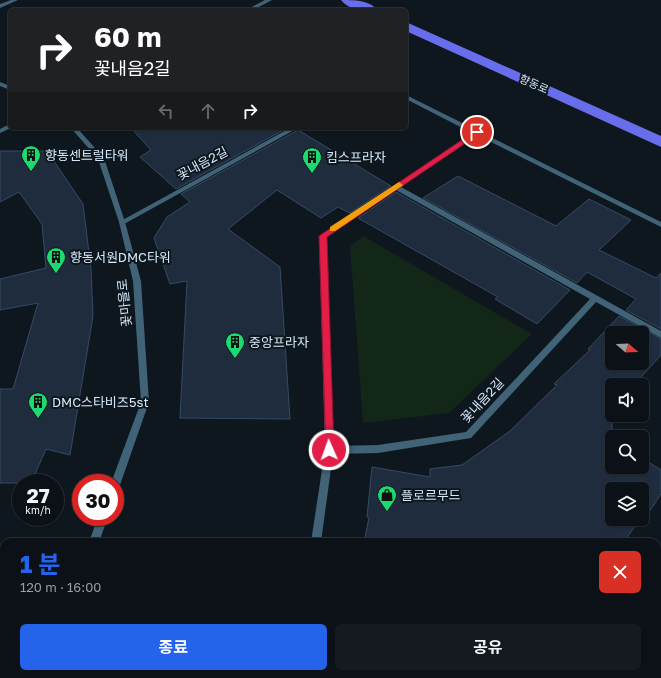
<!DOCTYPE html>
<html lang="ko">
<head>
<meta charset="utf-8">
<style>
	:root { --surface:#0b1116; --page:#141a1f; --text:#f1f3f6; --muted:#9a9da1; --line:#2b3135; --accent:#2563eb }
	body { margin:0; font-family:"Golos Text","Noto Sans KR",sans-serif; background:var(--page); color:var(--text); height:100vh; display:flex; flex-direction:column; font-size:15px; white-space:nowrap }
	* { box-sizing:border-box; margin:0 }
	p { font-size:13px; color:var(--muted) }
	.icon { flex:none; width:22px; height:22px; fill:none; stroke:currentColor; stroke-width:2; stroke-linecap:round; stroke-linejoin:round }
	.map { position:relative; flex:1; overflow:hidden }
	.sheet { position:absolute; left:0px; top:538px; width:661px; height:140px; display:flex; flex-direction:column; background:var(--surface); border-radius:12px 12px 0 0; box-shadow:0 1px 3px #0004,0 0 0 1px var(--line) }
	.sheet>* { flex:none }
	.hud { position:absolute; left:8px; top:8px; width:400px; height:122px; border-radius:6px; box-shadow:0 1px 3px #0004,0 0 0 1px var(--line); background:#202124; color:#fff; overflow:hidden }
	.needle { width:26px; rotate:109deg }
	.controls { position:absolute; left:605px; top:326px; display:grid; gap:8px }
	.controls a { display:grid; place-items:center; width:44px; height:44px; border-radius:6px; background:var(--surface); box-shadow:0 1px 3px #0004,0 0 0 1px var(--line); font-size:20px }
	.speed { position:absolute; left:12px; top:474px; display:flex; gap:8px; font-size:20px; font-weight:700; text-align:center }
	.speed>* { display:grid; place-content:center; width:52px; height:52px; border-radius:50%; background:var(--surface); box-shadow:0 1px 3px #0004,0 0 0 1px var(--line); line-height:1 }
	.speed small { font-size:10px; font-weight:400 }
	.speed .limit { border:6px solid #d22; background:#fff; color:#111 }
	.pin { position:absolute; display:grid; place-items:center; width:34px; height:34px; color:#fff; margin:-17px; border:2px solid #fff; border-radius:50%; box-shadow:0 1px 4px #0007 }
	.me { position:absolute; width:44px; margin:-22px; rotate:358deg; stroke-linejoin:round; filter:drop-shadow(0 0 3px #0008) }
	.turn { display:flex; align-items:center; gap:14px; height:84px; padding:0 20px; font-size:18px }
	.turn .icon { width:52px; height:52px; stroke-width:2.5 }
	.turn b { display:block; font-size:28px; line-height:34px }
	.lanes { display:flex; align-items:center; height:38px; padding:0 20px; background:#0003; justify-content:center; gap:20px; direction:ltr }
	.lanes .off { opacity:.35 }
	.round { display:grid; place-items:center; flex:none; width:42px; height:42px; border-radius:6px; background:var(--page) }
	.summary { display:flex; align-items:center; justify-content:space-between; height:68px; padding:0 20px }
	h1 { font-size:24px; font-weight:700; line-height:30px; color:var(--accent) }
	.primary-button { display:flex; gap:8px; margin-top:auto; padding:8px 20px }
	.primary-button a { flex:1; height:46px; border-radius:6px; background:var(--accent); color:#fff; font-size:16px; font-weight:700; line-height:46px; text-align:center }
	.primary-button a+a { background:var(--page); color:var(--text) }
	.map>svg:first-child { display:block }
</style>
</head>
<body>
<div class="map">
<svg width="661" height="678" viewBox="0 0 661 678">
	<rect width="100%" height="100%" fill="#0f171e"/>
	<!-- green -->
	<path fill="#132719" d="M363,236l169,98 -83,79 -86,10 -13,-177z"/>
	<!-- building -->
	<path fill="#1e2c3d" stroke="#334b66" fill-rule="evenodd" d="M131,128h156l-111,61 -36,-32 11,-7z
		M298,130l93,56 -41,27 -12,-6 -17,11 -44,-28 -49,39 52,38 10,152 -110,-1 7,-137 -17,3 -16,-46 13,-21 23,-15 -9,-8z
		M0,151h47l36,53 8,65 2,47 -23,139 -24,-6 -15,34h-31v-94h13l25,-86 -38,7v-31l46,-11 -4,-44 -23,-32 -19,10z
		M458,176l98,50 33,-27 42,21 -32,30 57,28 5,-5v56l-35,-19 10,-11 -49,-27 -10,11 -154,-85z
		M396,192l174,98 -33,34 -42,-25 3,-2 -140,-79z
		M619,316l42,23v16l-27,30h-22v82h30v-9l19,12v24l-12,18 -3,-2 -4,5v-26h-30v30h28l-16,23h-260l5,-24 -2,-1 5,-50 58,10v-8l32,-4 48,-34 47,-46 -3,-1 36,-34 -2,-1zM612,333h30v30h-30z"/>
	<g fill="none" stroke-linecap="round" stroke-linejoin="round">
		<!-- minor -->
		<path fill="#406377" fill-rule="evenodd" d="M11,0h7l-18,8v-4z
			M406,95l255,127v5l-184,-92 -76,52 260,144v7l-65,-36 -125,136 -93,15 -45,1 -12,88h-10l14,-92 -6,-214 153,-103 -66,-34zM396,190l194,109 -124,133 -88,13 -45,1 -6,-209z
			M10,124l1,4 -11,5v-4z
			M290,128h8l-174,96h-4l-1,-2z
			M0,552l4,1v10l-4,-1z
			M661,557v14l-4,2v-14z
			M395,674h21l1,4h-21z
			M581,674h11l-1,4h-11z"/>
		<!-- tertiary -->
		<path fill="#406377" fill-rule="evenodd" d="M265,0h7l-19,10h-7z
			M0,82l10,4v4l-10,-4z
			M71,128h6l27,30 21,64 16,59 8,121 -29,83 -2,3 -3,1v-6h-4l30,-81 -8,-121 -14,-59 -21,-63z
			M98,517h10l-9,25h-10z
			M31,674h12l-1,4h-12z"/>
		<!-- primary -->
		<path fill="#686deb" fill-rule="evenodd" d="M341,0c12,0 29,0 36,10 -12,0 -28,1 -36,-10z
			M406,22l255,114v11l-255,-116z"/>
	</g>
	<!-- route -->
	<path fill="#e11d48" stroke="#92132f" d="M477,130l3,2 -1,2 -152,103 7,213 -1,3h-7l-7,-217z"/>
	<!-- slow -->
	<path fill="#f59e0b" d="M399,182l4,3 -1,1 -67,45h-5v-4z"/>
	<!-- icons -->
	<defs>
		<g id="building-pin" transform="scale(1)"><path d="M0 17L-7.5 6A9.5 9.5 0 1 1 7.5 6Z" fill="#1dda70" stroke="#0f171e"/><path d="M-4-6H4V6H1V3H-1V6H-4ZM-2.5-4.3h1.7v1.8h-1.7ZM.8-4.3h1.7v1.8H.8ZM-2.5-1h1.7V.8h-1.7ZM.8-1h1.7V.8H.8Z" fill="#111"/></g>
		<g id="shop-pin" transform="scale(1)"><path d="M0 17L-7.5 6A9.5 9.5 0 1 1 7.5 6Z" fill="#1dda70" stroke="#0f171e"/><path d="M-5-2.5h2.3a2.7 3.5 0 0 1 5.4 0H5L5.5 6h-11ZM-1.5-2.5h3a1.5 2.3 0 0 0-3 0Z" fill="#111"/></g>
	</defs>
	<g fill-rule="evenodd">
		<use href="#building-pin" x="31" y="155"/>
		<use href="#building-pin" x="312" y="157"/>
		<use href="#building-pin" x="56" y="257"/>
		<use href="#building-pin" x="235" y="342"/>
		<use href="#building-pin" x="38" y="402"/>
		<use href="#shop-pin" x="387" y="495"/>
	</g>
	<g text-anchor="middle" stroke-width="4" stroke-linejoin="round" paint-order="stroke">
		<!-- far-street labels -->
		<g font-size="11" fill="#d3e8f9" stroke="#0f171e">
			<text transform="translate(534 84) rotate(24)" y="4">향동로</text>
		</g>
		<!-- poi labels -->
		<g font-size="13" fill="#d3e8f9" stroke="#0f171e" text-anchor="start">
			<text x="45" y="160">향동센트럴타워</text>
			<text x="326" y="162">킴스프라자</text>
			<text x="70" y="262">향동서원DMC타워</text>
			<text x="249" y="347">중앙프라자</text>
			<text x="52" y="407">DMC스타비즈5st</text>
			<text x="401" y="500">플로르무드</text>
		</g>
		<!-- street labels -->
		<g font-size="13" fill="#d3e8f9" stroke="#0f171e">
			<text transform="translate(202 163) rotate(-28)" y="5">꽃내음2길</text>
			<text transform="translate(124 303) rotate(-96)" y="5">꽃마을로</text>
			<text transform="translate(482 400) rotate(-47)" y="5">꽃내음2길</text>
		</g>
	</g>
</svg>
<div class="controls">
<a><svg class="needle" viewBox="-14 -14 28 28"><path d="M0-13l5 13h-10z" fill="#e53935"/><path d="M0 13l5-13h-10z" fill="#9a9da1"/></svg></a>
<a><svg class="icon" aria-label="sound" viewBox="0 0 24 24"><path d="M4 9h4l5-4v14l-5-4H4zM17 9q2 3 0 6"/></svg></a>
<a><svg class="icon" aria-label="search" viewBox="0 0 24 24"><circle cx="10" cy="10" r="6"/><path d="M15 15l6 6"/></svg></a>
<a><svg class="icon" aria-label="layers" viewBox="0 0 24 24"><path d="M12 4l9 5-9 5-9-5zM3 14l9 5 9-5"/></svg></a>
</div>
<div class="speed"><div>27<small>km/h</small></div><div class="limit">30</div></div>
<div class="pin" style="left:477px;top:132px;background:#d93025"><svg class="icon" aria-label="arrive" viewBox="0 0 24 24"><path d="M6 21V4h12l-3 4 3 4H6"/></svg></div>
<svg class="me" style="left:329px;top:450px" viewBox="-20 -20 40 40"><circle r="17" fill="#e11d48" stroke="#fff" stroke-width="3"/><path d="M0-11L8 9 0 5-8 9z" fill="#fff"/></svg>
<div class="hud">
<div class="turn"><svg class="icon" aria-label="right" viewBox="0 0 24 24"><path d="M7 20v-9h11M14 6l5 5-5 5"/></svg><div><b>60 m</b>꽃내음2길</div></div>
<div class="lanes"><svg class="icon off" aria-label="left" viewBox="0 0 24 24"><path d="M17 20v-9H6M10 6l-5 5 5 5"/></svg><svg class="icon off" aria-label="ahead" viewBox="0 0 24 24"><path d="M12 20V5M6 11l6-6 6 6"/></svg><svg class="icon" aria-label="right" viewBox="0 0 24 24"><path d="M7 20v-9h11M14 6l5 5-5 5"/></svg></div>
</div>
<section class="sheet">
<div class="summary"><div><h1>1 분</h1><p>120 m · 16:00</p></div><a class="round" style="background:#d93025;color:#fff"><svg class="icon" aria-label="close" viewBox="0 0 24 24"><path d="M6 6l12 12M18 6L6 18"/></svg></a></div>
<div class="primary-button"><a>종료</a><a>공유</a></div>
</section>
</div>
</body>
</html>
